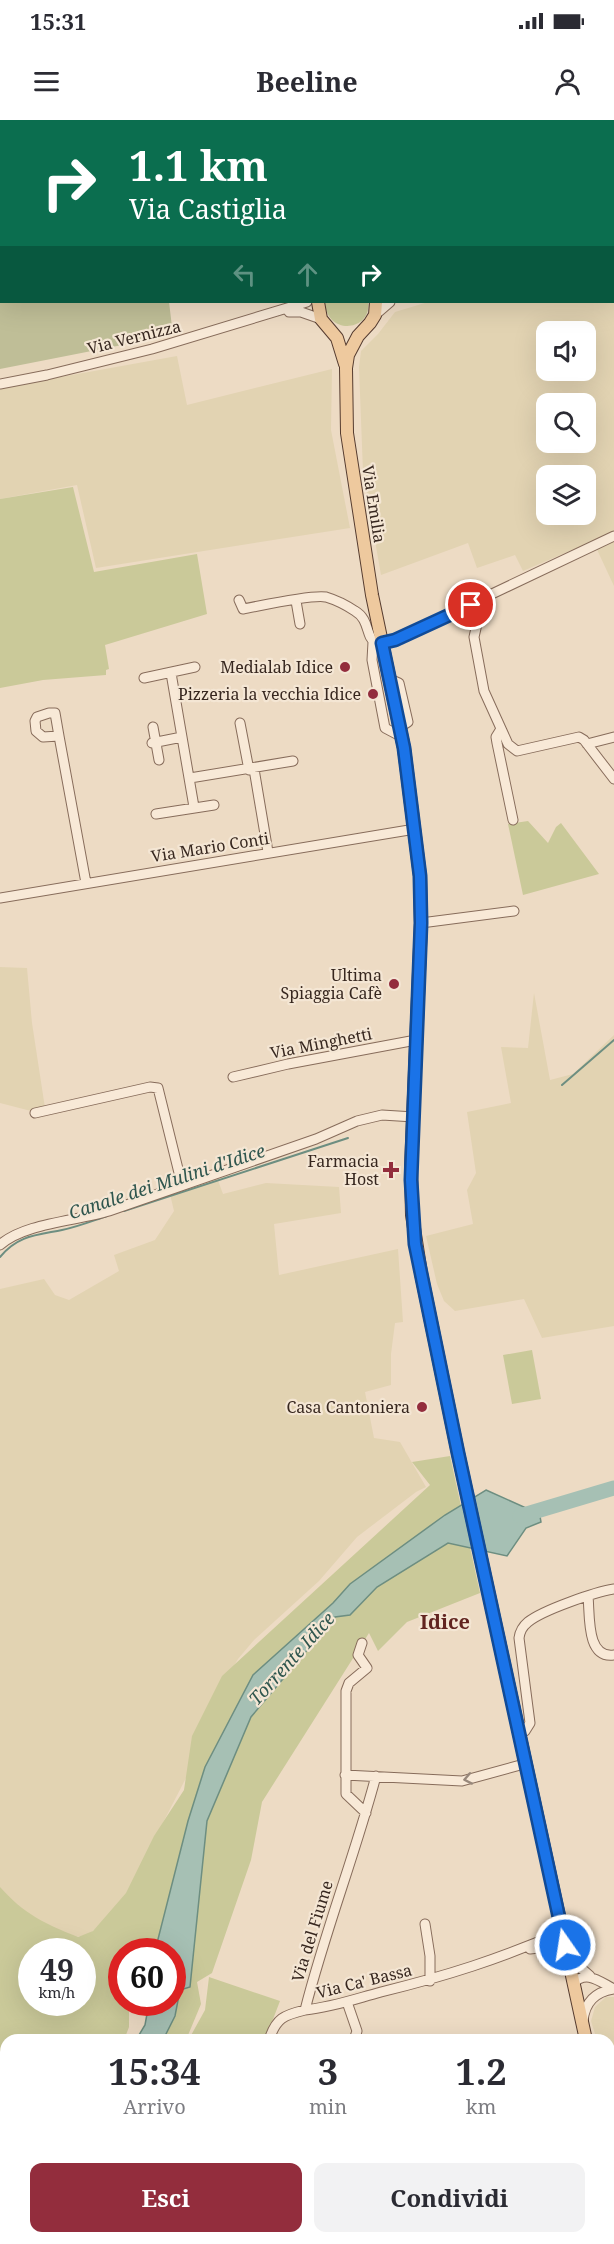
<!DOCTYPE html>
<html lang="it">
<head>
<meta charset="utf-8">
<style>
	:root { --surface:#fff; --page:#f2f2f3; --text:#2b2b33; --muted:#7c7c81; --accent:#932d3d }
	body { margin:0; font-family:"Noto Serif",serif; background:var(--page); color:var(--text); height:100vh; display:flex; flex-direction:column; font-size:22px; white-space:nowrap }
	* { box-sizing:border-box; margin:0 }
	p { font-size:20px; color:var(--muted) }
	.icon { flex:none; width:33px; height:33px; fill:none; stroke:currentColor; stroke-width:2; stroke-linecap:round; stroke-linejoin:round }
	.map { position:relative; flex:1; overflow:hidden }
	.drawer { position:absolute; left:0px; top:1914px; width:615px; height:210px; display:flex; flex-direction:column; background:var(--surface); border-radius:18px 18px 0 0; box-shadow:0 6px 24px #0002 }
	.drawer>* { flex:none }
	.top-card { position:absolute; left:0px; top:0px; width:615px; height:183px; box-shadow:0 6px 24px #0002; background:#0b6e4f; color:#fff; overflow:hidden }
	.buttons { position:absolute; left:536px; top:201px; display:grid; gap:12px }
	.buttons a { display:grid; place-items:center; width:60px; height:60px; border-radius:12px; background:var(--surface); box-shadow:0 6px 24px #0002; font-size:30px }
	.speed { position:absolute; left:18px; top:1818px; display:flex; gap:12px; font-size:30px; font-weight:700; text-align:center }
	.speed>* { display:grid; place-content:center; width:78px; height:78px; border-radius:50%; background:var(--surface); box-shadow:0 6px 24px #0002; line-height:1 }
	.speed small { font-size:15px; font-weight:400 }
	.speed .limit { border:9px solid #d22; background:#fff; color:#111 }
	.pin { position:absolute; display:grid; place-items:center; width:51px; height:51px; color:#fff; margin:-26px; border:3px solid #fff; border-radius:50%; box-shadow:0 2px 6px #0007 }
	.me { position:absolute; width:66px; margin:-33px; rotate:347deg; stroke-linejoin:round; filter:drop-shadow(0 0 4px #0008) }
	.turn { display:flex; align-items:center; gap:21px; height:126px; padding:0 30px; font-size:27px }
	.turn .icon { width:78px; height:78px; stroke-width:2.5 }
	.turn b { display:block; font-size:42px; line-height:51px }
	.lanes { display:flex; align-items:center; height:57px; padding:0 30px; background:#0003; justify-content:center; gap:30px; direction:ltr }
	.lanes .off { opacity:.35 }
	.eta { display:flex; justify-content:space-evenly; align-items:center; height:102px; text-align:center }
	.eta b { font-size:36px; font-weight:700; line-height:42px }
	.button { display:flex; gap:12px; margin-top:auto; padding:12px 30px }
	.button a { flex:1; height:69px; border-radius:12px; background:var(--accent); color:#fff; font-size:24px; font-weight:700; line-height:69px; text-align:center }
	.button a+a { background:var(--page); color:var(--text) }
	.status { display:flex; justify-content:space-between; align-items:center; height:42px; padding:0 30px; background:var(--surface); direction:ltr }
	.status svg { height:16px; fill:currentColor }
	header { display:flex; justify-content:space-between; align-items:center; height:78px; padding:0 30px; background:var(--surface); font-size:27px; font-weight:700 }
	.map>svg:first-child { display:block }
</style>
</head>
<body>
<div class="status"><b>15:31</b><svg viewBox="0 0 49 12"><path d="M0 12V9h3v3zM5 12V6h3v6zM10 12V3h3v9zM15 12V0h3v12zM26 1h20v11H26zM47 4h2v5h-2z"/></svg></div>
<header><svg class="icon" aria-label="menu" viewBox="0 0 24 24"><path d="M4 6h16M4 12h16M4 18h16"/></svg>Beeline<svg class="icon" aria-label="person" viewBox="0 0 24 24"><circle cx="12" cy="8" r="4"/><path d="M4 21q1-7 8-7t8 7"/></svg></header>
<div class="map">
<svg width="614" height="2124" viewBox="0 0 614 2124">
	<rect width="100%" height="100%" fill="#eddbc4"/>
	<!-- farmland -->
	<path fill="#e2d3b2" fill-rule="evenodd" d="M381,0h233v466l-21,-45 -70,30 -8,-16 -38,13 -9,-25 -87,32 -18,-103 -4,-105 2,-16 17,-17 17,-22 33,-10h186v-180l-244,-1zM546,212h39v38h-39zM546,284h39v38h-39zM546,356h39v38h-39z
		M177,236l10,49 145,-36 -1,61 19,98 -254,40 -19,-83 -77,14v-111z
		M0,847l27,1 5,55 13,85 -14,3 -31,-8z
		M534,873l16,87 23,-6 41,-39v291l-72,12 -18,-39 -69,12 -11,-10 -7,-17 -11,-48 47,-12 -6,-34 9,-17 -9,-61 44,-9 -10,-56 27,1z
		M216,1055l7,19 43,-11 73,4 2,26 -67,11 5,51 119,-26 5,73 -8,1 -4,31v31l-26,7 9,46 26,4 26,45 -10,5 -59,45 -38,44 -65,59 -16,19 -27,45 -24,72 -35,68 -2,20 -46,58 -15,12 -17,4 -24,-10 -26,-17 -22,-22v-600l44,-10 11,16 14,5 50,-29 -5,-16 41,-15 19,-29 -5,-21z
		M606,1877h8v107l-5,-20v-44h-12l-6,-19 4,-14z
		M6,2046v72h89l2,6h-97v-77z"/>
	<!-- green -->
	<path fill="#cac999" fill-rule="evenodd" d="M325,182h43c4,30 -42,34 -43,0z
		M73,367l21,85 103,-18 10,60 -102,31 4,24 -3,1v5l-63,5 -43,8v-189z
		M528,701l20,22 8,-16 5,-4 38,51 -76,21 -15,-71z
		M532,1230l9,49 -29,5 -9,-49z
		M450,1336l30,137 -73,29 -29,29 -9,-18 -107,169 -11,58 -39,113 -15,9 4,22 -15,36h-33l-8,-37 27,-1v-50h-50v50l7,1v24l-5,13h-118v121l-6,2v-276c24,27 45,37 78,50l15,-6 33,-38 28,-57 30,-46 8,-54 30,-60 208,-191 -18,-23zM32,1832h50v50h-50z
		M209,1857l71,24 -15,39 -76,-1 16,-29z"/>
	<!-- cemetery -->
	<path fill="#bfbe97" d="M0,52l2,130h167l4,33 -173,34z"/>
	<!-- water -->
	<path fill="#a6c0b4" stroke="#6d8e81" stroke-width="1.5" d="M486,1370l40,18 12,-3 3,17 -15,6 -19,28 -59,-13 -71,44 -27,28 -15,2 -84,100 -44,104 -17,166 -10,3 -5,26 -12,24h-27l9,-15 4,-22 23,-1v-50l-16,-1v-4l32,-126 17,-54 48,-92 80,-72 17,-19 95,-69z
		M6,2002v23h-6v-22z"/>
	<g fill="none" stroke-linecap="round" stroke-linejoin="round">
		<!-- stream -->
		<path stroke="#6d8e81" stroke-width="2" d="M562,965l52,-45
			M124,1091l224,-73
			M0,1137c18,-22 37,-22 62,-27 15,-3 30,-9 45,-14"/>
		<!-- river -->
		<path stroke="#a6c0b4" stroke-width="15" d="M520,1396l94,-28"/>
		<!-- minor casing -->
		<g stroke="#876c5b" stroke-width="11">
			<path id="minor" d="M289,192h12l20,7
				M375,195l15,-13
				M0,264l47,-9 105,-26 155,-47
				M239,480l4,9c17,-3 69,-15 83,-12 10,3 20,8 29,14 21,12 4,42 40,29l219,-104
				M296,481l4,23
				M469,486l8,18 -3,13 10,54 24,53 9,7 62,-14 5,3 30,39
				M373,522l-1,18 13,68 17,9
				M171,553l23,134
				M144,558l51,-11
				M390,559l9,4 9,39 -8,5
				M49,593h6l4,23 -16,1 -7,-6 -1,-10 2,-4z
				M240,603l9,47
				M153,607l6,33
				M501,609l-5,8 1,6 16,77
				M59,616l27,147
				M152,623l30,-6
				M587,624l27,-7
				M254,649l14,83
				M190,658l103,-17
				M156,694l58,-9
				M0,778l415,-69
				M421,803l93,-12
				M233,957l55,-13 128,-24
				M35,993l115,-26 8,1 24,97
				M0,1125c24,-22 77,-24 109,-34l207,-72 41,-18 25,-6 32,2
				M588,1476c2,19 -2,63 26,59
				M362,1523l-4,12 9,13 -18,15 -3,8v103l20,19
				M518,1615l7,-4 5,-8 -11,-85c1,-7 3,-11 9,-16 15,-12 67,-30 86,-33
				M345,1655l117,6 62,-17
				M425,1804l5,32v25
				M530,1829l35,-4 9,17 16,14
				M573,1864c13,-15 27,-2 41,5
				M347,1882l10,29 -3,9
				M305,1890c28,-3 50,-11 76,-18 65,-16 119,-33 180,-60
				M583,1901c2,-19 12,-29 31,-32
				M269,1920c7,-22 15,-25 36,-30 20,-79 50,-155 71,-234"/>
		</g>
		<!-- major casing -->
		<g stroke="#553b2f" stroke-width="14">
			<path id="major" d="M293,0v2
				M318,182l3,17 16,19 8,26
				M376,182l-1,13 -5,8 -12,13 -10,19 -2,13 1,65 25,162 32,153 16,128 1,47 -10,245 1,47 9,58 37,180 128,587
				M609,2026l5,11
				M609,2040l5,31
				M568,2124l14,-6
				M611,2124l-1,-14 4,-12"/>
		</g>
		<!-- minor -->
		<use href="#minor" stroke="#f8e9d7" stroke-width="9"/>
		<!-- major -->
		<use href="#major" stroke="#eec99e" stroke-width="12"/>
	</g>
	<!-- one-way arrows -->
	<defs><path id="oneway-chevron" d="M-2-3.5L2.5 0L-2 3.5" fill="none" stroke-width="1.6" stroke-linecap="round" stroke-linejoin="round" transform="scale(1.5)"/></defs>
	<use stroke="#98887b" href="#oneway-chevron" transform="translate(468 1659) rotate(169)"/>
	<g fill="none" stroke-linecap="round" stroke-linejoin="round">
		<!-- route casing -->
		<g stroke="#114b97" stroke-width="15">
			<path id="route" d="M471,485l-76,35 -13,3 22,105 16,128 1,47 -10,257 4,64 43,209 107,492"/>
		</g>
		<!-- route -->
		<use href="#route" stroke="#1a73e8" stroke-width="10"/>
	</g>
	<!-- markers -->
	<g fill="#932d3d" stroke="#f4e6d4" stroke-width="2">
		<circle cx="345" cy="547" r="6"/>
		<circle cx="373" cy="574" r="6"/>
		<circle cx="394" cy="864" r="6"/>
		<path d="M388 1041h6v6h6v6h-6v6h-6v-6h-6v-6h6z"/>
		<circle cx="422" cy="1287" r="6"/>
	</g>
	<g text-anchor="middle" stroke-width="4.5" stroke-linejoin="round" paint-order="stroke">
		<!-- street labels -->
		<g font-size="16" fill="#37271f" stroke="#f4e6d4">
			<text transform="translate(134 217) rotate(-14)" y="6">Via Vernizza</text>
			<text transform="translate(374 384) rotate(81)" y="6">Via Emilia</text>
			<text transform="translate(210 727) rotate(-9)" y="6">Via Mario Conti</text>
			<text transform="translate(321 923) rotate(-11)" y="6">Via Minghetti</text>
			<text transform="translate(312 1811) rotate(-73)" y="6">Via del Fiume</text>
			<text transform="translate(364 1861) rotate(-14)" y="6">Via Ca' Bassa</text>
		</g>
		<!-- poi labels -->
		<g font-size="16" fill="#37271f" stroke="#f4e6d4" text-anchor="end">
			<text x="333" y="553">Medialab Idice</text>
			<text x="361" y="580">Pizzeria la vecchia Idice</text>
			<text x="382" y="861">Ultima<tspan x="382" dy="18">Spiaggia Cafè</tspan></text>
			<text x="379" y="1047">Farmacia<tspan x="379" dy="18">Host</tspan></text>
			<text x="410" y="1293">Casa Cantoniera</text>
		</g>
		<!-- water labels -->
		<g font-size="18" font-style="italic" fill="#2f564e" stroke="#f4e6d4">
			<text transform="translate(167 1062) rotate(-18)" y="6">Canale dei Mulini d'Idice</text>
			<text transform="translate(292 1539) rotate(-48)" y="6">Torrente Idice</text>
		</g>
		<!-- quarter labels -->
		<g font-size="20" font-weight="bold" fill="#622420" stroke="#f4e6d4">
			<text x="445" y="1509">Idice</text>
		</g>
	</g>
</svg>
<div class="buttons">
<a><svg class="icon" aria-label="sound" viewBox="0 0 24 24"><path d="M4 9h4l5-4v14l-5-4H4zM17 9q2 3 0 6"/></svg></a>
<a><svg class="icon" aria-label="search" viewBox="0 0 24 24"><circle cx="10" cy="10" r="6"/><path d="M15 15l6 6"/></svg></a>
<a><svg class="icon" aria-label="layers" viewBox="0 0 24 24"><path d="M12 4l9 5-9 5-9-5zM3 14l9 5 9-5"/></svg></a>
</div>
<div class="speed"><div>49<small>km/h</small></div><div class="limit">60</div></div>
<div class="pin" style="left:471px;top:485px;background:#d93025"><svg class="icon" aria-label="arrive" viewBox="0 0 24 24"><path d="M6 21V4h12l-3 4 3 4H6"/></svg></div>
<svg class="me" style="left:565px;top:1825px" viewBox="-20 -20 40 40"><circle r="17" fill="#1a73e8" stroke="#fff" stroke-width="3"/><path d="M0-11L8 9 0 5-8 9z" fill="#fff"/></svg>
<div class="top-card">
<div class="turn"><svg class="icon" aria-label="right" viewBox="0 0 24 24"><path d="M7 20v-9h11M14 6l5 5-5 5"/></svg><div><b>1.1 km</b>Via Castiglia</div></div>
<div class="lanes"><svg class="icon off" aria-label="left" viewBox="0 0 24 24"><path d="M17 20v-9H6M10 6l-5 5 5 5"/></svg><svg class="icon off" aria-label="ahead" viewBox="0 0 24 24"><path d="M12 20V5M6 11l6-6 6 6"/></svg><svg class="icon" aria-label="right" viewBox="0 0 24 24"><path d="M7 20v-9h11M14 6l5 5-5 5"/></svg></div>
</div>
<section class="drawer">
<div class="eta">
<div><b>15:34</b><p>Arrivo</p></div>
<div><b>3</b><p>min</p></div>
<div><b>1.2</b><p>km</p></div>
</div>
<div class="button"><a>Esci</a><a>Condividi</a></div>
</section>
</div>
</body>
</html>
